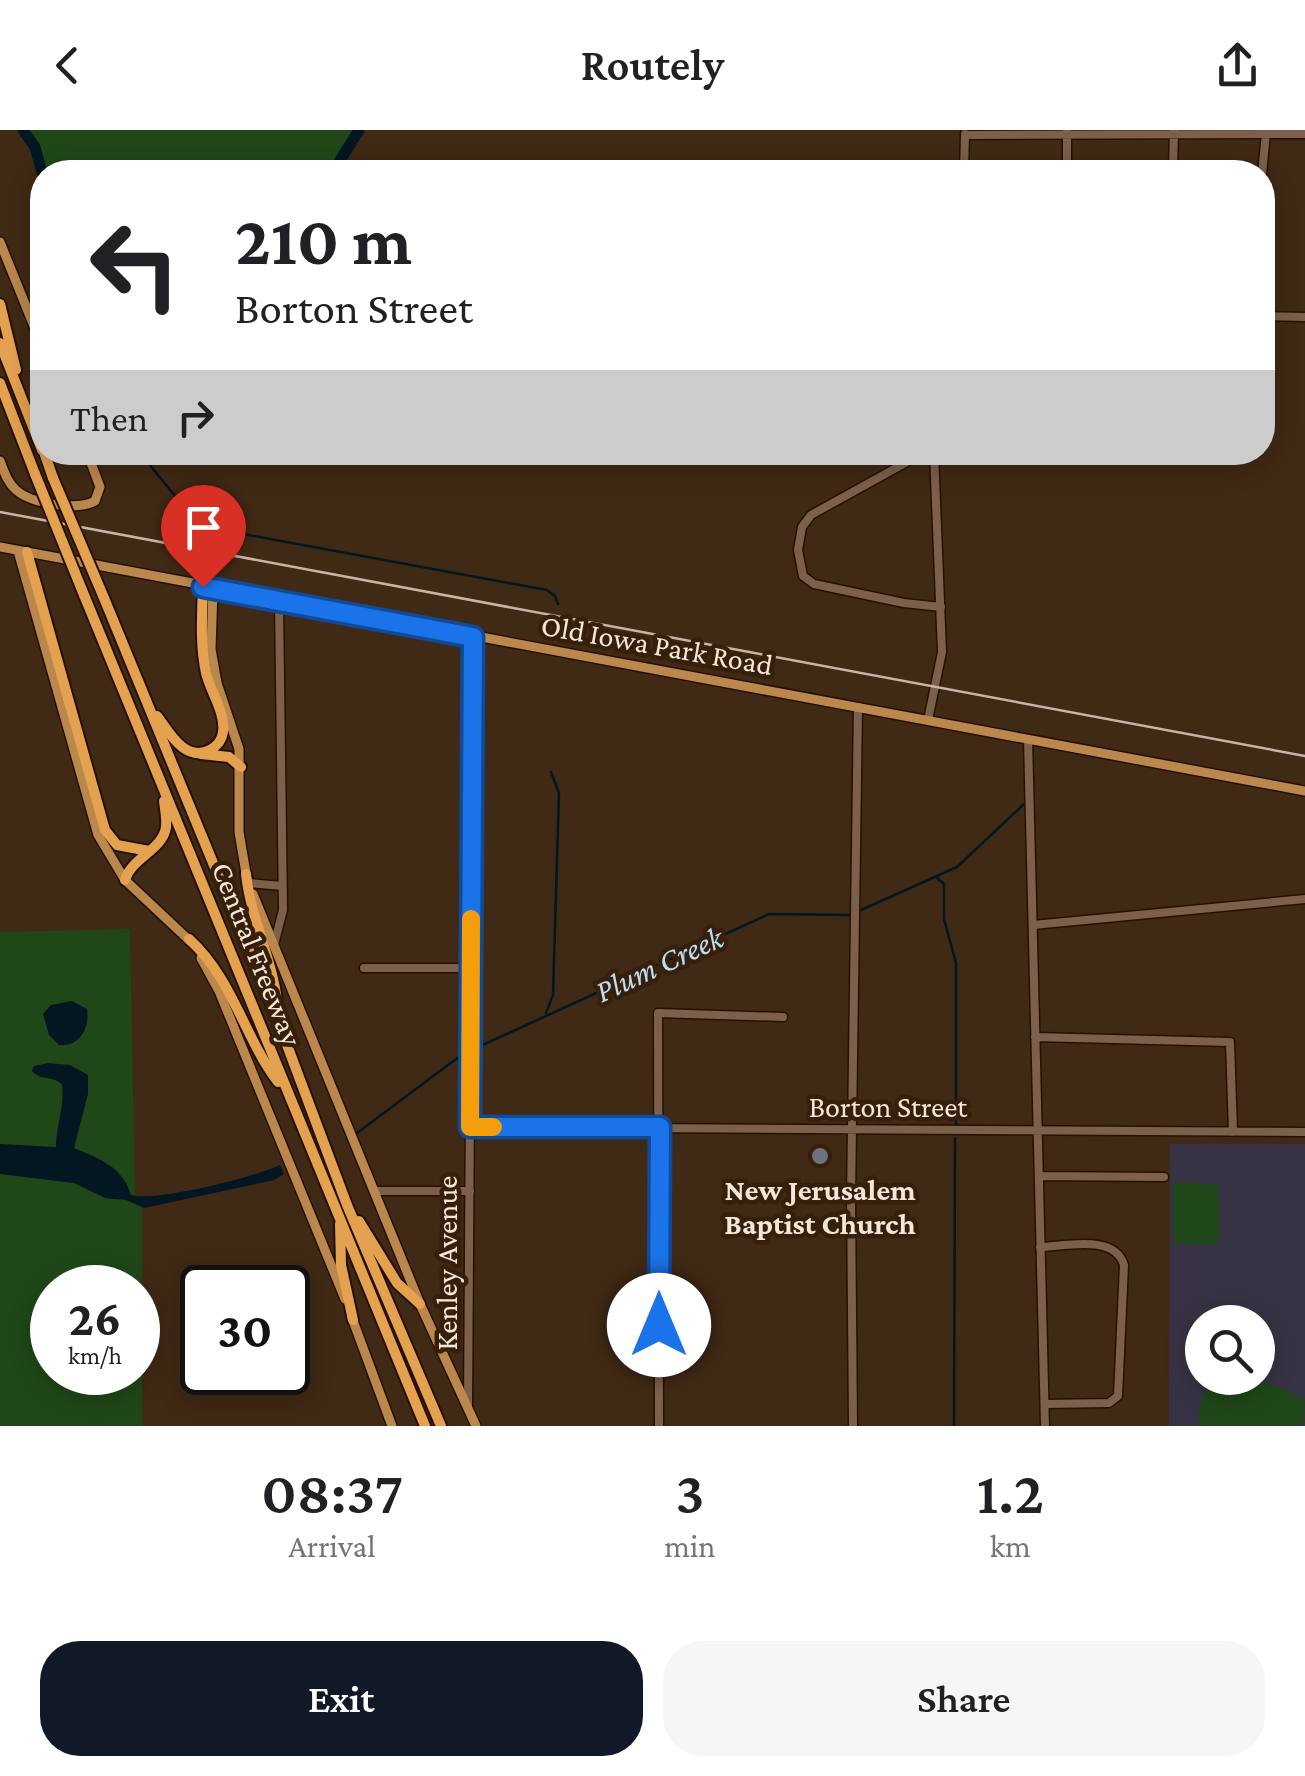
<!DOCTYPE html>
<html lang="en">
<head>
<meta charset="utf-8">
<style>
	:root { --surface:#fff; --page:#f6f6f6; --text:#202124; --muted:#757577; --accent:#111827 }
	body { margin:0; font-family:"Crimson Pro",serif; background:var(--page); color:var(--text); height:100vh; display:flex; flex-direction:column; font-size:38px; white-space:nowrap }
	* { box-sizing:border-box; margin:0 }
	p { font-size:32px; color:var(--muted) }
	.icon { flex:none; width:55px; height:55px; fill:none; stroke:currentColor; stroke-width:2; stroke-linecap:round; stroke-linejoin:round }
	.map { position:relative; height:1296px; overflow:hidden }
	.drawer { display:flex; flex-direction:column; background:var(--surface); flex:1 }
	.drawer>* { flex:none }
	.guide { position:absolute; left:30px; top:30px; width:1245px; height:305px; border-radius:40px; box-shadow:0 5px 25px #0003; background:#fff; color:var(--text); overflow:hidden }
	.buttons { position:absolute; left:1185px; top:1175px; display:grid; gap:20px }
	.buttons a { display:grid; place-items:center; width:90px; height:90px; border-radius:50%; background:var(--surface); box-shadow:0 5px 25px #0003; font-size:50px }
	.speed { position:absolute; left:30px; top:1135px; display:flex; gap:20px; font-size:50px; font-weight:700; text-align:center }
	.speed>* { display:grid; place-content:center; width:130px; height:130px; border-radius:50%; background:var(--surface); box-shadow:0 5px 25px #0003; line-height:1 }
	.speed small { font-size:25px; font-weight:400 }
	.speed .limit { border:5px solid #111; border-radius:15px; background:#fff; color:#111 }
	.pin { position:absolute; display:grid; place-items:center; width:85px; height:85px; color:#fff; margin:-102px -42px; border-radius:50% 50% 50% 0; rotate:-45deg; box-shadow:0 0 10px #0007 }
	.pin .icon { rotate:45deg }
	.me { position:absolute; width:110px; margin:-55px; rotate:0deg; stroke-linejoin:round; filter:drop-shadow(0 0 8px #0008) }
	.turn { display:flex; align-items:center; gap:35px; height:210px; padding:0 40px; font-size:45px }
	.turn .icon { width:130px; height:130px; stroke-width:2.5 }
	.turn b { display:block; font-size:70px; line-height:85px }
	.then { display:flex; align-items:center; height:95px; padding:0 40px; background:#0003; gap:20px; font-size:38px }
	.eta { display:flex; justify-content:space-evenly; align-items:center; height:170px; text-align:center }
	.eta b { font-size:60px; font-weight:600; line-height:70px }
	.action { display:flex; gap:20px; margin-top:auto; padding:20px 40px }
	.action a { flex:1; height:115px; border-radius:40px; background:var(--accent); color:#fff; font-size:40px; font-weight:600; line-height:115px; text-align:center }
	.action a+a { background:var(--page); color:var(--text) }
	header { display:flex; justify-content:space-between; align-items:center; height:130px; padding:0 40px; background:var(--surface); font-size:45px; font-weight:600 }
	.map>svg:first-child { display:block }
</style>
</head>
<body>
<header><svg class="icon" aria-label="back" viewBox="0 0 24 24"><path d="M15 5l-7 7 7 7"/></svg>Routely<svg class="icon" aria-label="share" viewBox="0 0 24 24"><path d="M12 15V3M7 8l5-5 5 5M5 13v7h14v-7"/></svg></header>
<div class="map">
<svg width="1305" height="1296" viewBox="0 0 1305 1296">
	<rect width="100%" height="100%" fill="#402915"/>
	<!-- education -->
	<path fill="#383344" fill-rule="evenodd" d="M1170,1014h135v282h-136zM1202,1192h56v56h-56z"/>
	<!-- green -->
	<path fill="#1f4718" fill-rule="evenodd" d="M23,0h336l-26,42 -291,1 -7,-26z
		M130,799l5,265 7,15v217h-142v-494zM52,1158h86v84h-86z
		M1173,1052l46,3 -1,60 -45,-2z
		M1210,1248c34,0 67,4 95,22l-2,26h-103l-1,-19z"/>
	<!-- water -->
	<path fill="#021721" d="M72,871l15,8c3,19 -7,38 -28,36l-10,-10 -6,-21 8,-9z
		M48,933l22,2 18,10v19l-14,54c26,11 49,19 57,47 26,7 123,-18 149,-30l4,9 -10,6 -130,28 -18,-8 -21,-2 -31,-15 -74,-9v-30l56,3c0,-22 9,-40 6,-63 -9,-8 -23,-4 -30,-13l2,-5z"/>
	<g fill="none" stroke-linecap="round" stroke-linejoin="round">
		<!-- stream -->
		<path stroke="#021721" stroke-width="2.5" d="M139,322l56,68 15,8 337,62 8,6 3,8
			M936,747l8,7v35l12,44v163
			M861,780l96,-43 67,-63
			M546,883l7,-18 6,-202 -8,-21
			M476,918l293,-134 80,1
			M357,1003l107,-80
			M954,1296l1,-288"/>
		<!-- river -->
		<path stroke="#021721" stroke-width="11" d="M23,0l12,17 7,26
			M333,42l26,-42"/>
		<!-- minor casing -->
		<g stroke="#261100" stroke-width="11">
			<path id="minor" d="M1067,0v42
				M965,5l340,-1
				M964,42l1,-38
				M1173,42l1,-42
				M1262,44l4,-41
				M1262,186l43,1
				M925,322l-114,63 -9,12 -4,23 5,26 11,8 90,19 37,4
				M928,590l14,-68 -8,-200
				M1028,609l17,687
				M249,753l33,3
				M1033,795l272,-26
				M274,815l9,-35 -4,-309
				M364,838h107
				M1035,907l195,5 3,90
				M470,997l835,5
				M1039,1046l125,1
				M374,1061h96
				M1040,1117c26,-1 75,-13 84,18l-6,131 -9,7 -64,1
				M468,1278l5,-771
				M659,1296l-1,-413 125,4
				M853,1296l-2,-228 7,-491"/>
		</g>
		<!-- major casing -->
		<g stroke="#261100" stroke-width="12">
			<path id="major" d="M0,112l42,104
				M0,331c4,10 7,21 16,29 16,14 61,21 79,11l5,-14 -13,-35
				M0,417l1305,244
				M18,421l80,284 27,45 65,61
				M213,459l-2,60 6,34 22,66v83l8,47
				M253,764l167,410 56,122
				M201,828l18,33 126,308
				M352,1188l40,108"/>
		</g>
		<!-- highway casing -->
		<g stroke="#261100" stroke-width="14">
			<path id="highway" d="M0,174l16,66
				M0,213l42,107
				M0,253l35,91
				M44,322l9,26
				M27,422l78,278 12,15 32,6
				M84,465l341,831
				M104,468l174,423 69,184 94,221
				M157,586c12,16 28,47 53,34 7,-4 12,-10 13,-18 3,-19 -13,-41 -17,-59 -6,-28 -4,-57 -3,-86
				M201,624l28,3 12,10
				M246,744c5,48 31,94 32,141
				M125,750c6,-22 38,-30 41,-53 1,-8 -1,-18 -2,-26
				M189,809c44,40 55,98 89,143
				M359,1091l38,62 23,21
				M340,1094l1,41 12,55"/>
		</g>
		<!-- minor -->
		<use href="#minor" stroke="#7b604b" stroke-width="8"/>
		<!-- major -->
		<use href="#major" stroke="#ba874d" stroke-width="9"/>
		<!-- highway -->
		<use href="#highway" stroke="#e4a14f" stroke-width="10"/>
		<!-- rail -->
		<path stroke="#c7b5a7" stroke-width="2.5" d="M0,382l1305,244"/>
		<!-- highway-bridge casing -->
		<g stroke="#261100" stroke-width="14" stroke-linecap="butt">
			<path id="highway-bridge" d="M35,344l49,121
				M53,348l51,120"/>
		</g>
		<!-- highway-bridge -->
		<use href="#highway-bridge" stroke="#e4a14f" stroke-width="10"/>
	</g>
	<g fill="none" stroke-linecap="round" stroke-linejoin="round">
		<!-- route casing -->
		<g stroke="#114b97" stroke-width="25">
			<path id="route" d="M203,457l270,50 -3,490h190l-1,198"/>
		</g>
		<!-- route -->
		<use href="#route" stroke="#1a73e8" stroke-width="18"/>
		<!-- slow -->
		<path stroke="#f59e0b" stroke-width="18" d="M471,789l-1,208h23"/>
	</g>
	<!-- markers -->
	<circle fill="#6b7280" stroke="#361f0b" stroke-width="4" cx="820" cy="1026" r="10"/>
	<g text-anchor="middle" stroke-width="9" stroke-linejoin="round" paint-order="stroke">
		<!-- street labels -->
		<g font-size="30" fill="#f6e6da" stroke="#361f0b">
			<text transform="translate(657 515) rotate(10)" y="10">Old Iowa Park Road</text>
			<text transform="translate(257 824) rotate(68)" y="10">Central Freeway</text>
			<text x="888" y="987">Borton Street</text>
			<text transform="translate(447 1133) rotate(-90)" y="10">Kenley Avenue</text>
		</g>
		<!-- poi labels -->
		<g font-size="30" font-weight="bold" fill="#f6e6da" stroke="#361f0b">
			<text x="820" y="1070">New Jerusalem<tspan x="820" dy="34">Baptist Church</tspan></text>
		</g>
		<!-- water labels -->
		<g font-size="32" font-style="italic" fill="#badef3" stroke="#361f0b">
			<text transform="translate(659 834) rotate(-25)" y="11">Plum Creek</text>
		</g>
	</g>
</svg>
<div class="buttons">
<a><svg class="icon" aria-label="search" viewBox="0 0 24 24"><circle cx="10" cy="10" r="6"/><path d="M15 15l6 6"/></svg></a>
</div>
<div class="speed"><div>26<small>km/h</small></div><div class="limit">30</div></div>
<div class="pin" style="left:203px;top:457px;background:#d93025"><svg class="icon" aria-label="arrive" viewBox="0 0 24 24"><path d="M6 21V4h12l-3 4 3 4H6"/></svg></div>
<svg class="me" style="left:659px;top:1195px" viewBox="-20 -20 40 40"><circle r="19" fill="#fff"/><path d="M0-13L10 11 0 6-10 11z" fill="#1a73e8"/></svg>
<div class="guide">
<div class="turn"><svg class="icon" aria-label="left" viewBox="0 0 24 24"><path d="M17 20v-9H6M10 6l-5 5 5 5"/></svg><div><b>210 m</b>Borton Street</div></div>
<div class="then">Then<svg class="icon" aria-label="right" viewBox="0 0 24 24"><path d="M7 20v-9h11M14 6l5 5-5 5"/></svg></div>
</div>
</div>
<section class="drawer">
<div class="eta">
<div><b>08:37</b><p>Arrival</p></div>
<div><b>3</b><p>min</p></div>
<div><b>1.2</b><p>km</p></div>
</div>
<div class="action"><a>Exit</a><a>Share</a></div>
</section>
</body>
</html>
